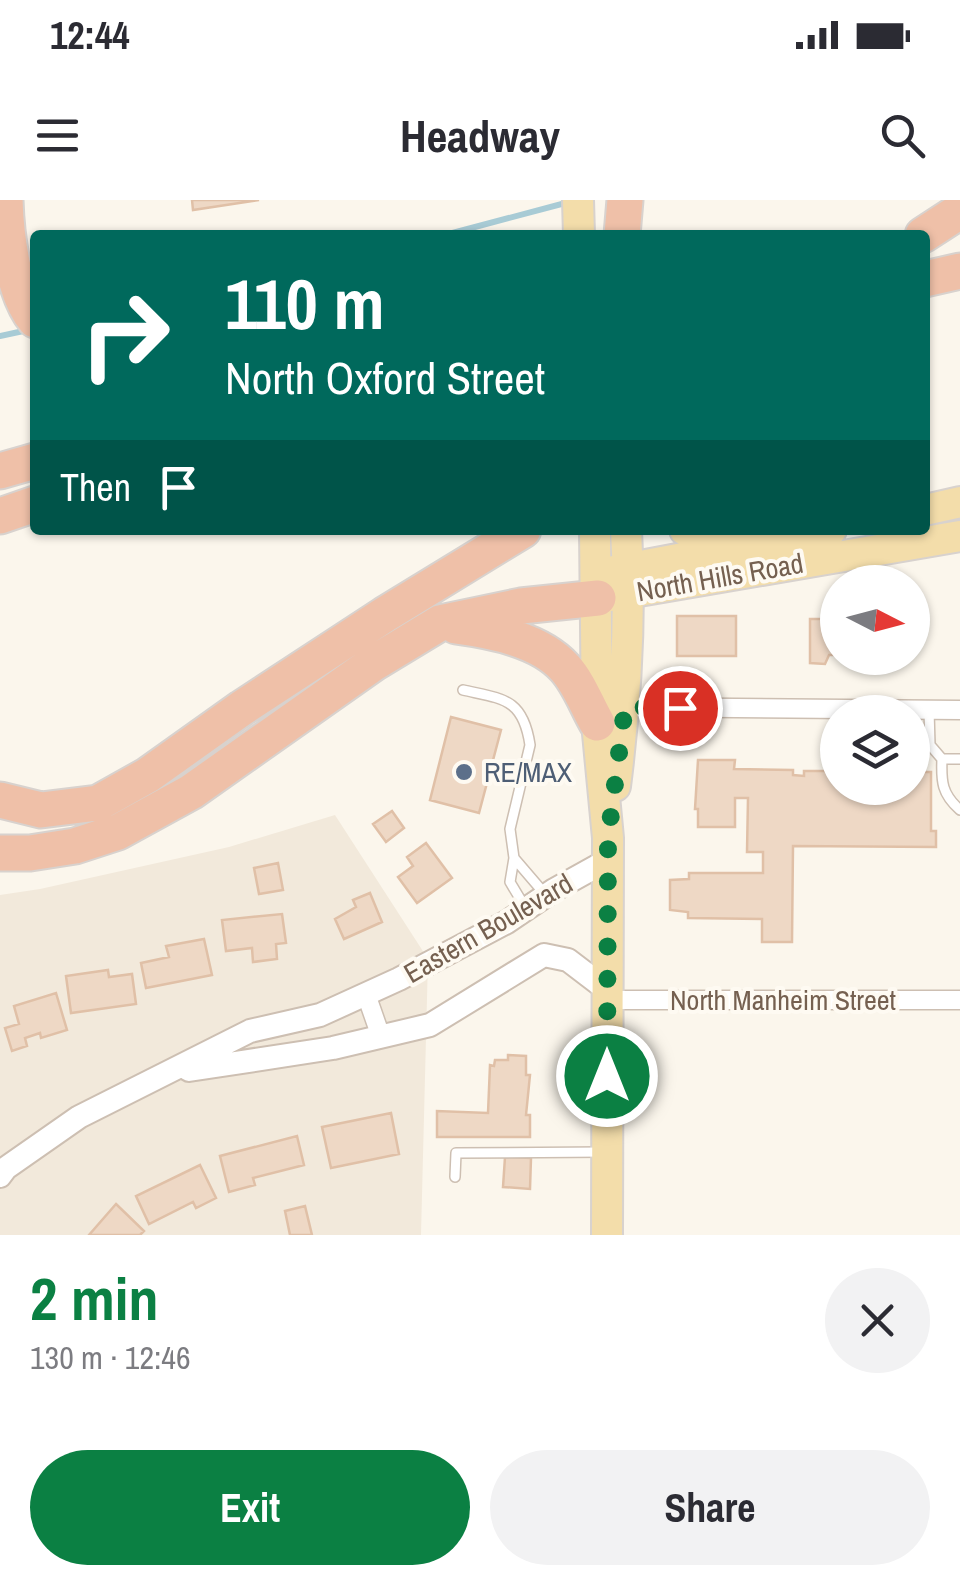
<!DOCTYPE html>
<html lang="en">
<head>
<meta charset="utf-8">
<style>
	:root { --surface:#fff; --page:#f2f2f3; --text:#2b2b33; --muted:#7c7c81; --accent:#0b8043 }
	body { margin:0; font-family:"Archivo Narrow",sans-serif; background:var(--page); color:var(--text); height:100vh; display:flex; flex-direction:column; font-size:38px; white-space:nowrap }
	* { box-sizing:border-box; margin:0 }
	p { font-size:32px; color:var(--muted) }
	.icon { flex:none; width:55px; height:55px; fill:none; stroke:currentColor; stroke-width:2; stroke-linecap:round; stroke-linejoin:round }
	.map { position:relative; height:1035px; overflow:hidden }
	.drawer { display:flex; flex-direction:column; background:var(--surface); flex:1 }
	.drawer>* { flex:none }
	.top-card { position:absolute; left:30px; top:30px; width:900px; height:305px; border-radius:10px; box-shadow:0 2px 8px #0004; background:#00695c; color:#fff; overflow:hidden }
	.needle { width:65px; rotate:96deg }
	.fabs { position:absolute; left:820px; top:365px; display:grid; gap:20px }
	.fabs a { display:grid; place-items:center; width:110px; height:110px; border-radius:50%; background:var(--surface); box-shadow:0 2px 8px #0004; font-size:50px }
	.pin { position:absolute; display:grid; place-items:center; width:85px; height:85px; color:#fff; margin:-42px; border:5px solid #fff; border-radius:50%; box-shadow:0 2px 10px #0007 }
	.me { position:absolute; width:110px; margin:-55px; rotate:0deg; stroke-linejoin:round; filter:drop-shadow(0 0 8px #0008) }
	.turn { display:flex; align-items:center; gap:35px; height:210px; padding:0 30px; font-size:45px }
	.turn .icon { width:130px; height:130px; stroke-width:2.5 }
	.turn b { display:block; font-size:70px; line-height:85px }
	.then { display:flex; align-items:center; height:95px; padding:0 30px; background:#0003; gap:20px; font-size:38px }
	.round { display:grid; place-items:center; flex:none; width:105px; height:105px; border-radius:52px; background:var(--page) }
	.headline { display:flex; align-items:center; justify-content:space-between; height:170px; padding:0 30px }
	h1 { font-size:60px; font-weight:800; line-height:75px; color:var(--accent) }
	.action { display:flex; gap:20px; margin-top:auto; padding:20px 30px }
	.action a { flex:1; height:115px; border-radius:60px; background:var(--accent); color:#fff; font-size:40px; font-weight:800; line-height:115px; text-align:center }
	.action a+a { background:var(--page); color:var(--text) }
	.status { display:flex; justify-content:space-between; align-items:center; height:70px; padding:0 50px; background:var(--surface); direction:ltr }
	.status svg { height:28px; fill:currentColor }
	header { display:flex; justify-content:space-between; align-items:center; height:130px; padding:0 30px; background:var(--surface); font-size:45px; font-weight:800 }
	.map>svg:first-child { display:block }
</style>
</head>
<body>
<div class="status"><b>12:44</b><svg viewBox="0 0 49 12"><path d="M0 12V9h3v3zM5 12V6h3v6zM10 12V3h3v9zM15 12V0h3v12zM26 1h20v11H26zM47 4h2v5h-2z"/></svg></div>
<header><svg class="icon" aria-label="menu" viewBox="0 0 24 24"><path d="M4 6h16M4 12h16M4 18h16"/></svg>Headway<svg class="icon" aria-label="search" viewBox="0 0 24 24"><circle cx="10" cy="10" r="6"/><path d="M15 15l6 6"/></svg></header>
<div class="map">
<svg width="960" height="1035" viewBox="0 0 960 1035">
	<rect width="100%" height="100%" fill="#fbf6ec"/>
	<!-- residential -->
	<path fill="#f2e9db" d="M335,615l93,144 -7,276h-421v-340l40,-6 189,-42z"/>
	<g fill="none" stroke-linecap="round" stroke-linejoin="round">
		<!-- stream -->
		<path stroke="#a8cbd5" stroke-width="6" d="M445,35l124,-33
			M0,136l28,-6"/>
	</g>
	<!-- building -->
	<path fill="#eed8c5" stroke="#e0c0a7" stroke-width="2.5" d="M192,0h67l-66,10z
		M677,416h59v40h-59z
		M810,419h28v36h-9l-4,9 -15,-1z
		M451,517l50,13 -22,83 -49,-13z
		M698,560h37l-1,9 59,1v5l11,1v-5h34v17h74v-16h19v59h5v16l-143,-1 -1,96h-30v-23l-74,-1v-6l-18,-2v-30l19,-1v-6h74v-21h-16l1,-54h-13v29h-37v-18h-3z
		M392,611l12,17 -18,14 -13,-18z
		M426,643l26,35 -35,25 -19,-26 15,-11 -6,-9z
		M278,663l5,27 -24,4 -5,-26z
		M370,693l12,29 -38,17 -9,-20 21,-12 -3,-7z
		M282,714l4,29 -10,1 1,15 -24,3 -1,-14 -26,3 -4,-31z
		M204,739l8,36 -66,13 -5,-25 28,-6 -3,-11z
		M108,770l1,7 23,-3 4,30 -65,9 -5,-37z
		M56,793l11,37 -26,8 -1,-5 -15,5 2,8 -15,5 -7,-23 14,-4 -5,-18z
		M508,855l18,1v19h4l-4,40h4v22h-93v-26l51,2 2,-48 4,1 1,-6h13z
		M391,913l8,41 -68,14 -9,-41z
		M297,936l7,29 -51,13 2,7 -26,7 -9,-36z
		M505,957l26,1 -1,31 -27,-2z
		M200,965l16,33 -20,10 -3,-6 -44,22 -13,-28z
		M116,1004l28,27 -4,4h-51z
		M305,1006l7,29h-22l-5,-24z"/>
	<g fill="none" stroke-linecap="round" stroke-linejoin="round">
		<!-- service casing -->
		<g stroke="#cdbfb2" stroke-width="12">
			<path id="service" d="M463,490c40,9 60,8 67,55l-20,84 4,29 -4,24 15,25
				M929,510l1,35 12,14
				M960,559h-18c-1,23 0,35 18,51
				M514,658l30,35
				M455,977l1,-24 148,-1"/>
		</g>
		<!-- minor casing -->
		<g stroke="#cdbfb2" stroke-width="21">
			<path id="minor" d="M625,507l335,3
				M366,794l15,43
				M607,800h353"/>
		</g>
		<!-- tertiary casing -->
		<g stroke="#cdbfb2" stroke-width="26">
			<path id="tertiary" d="M189,870l144,-22 97,-23 114,-70 24,5 38,29
				M0,976l6,-8 73,-51 171,-86 70,-16 79,-36 108,-57 47,-32 54,-30"/>
		</g>
		<!-- primary casing -->
		<g stroke="#d8d2ce" stroke-width="34">
			<path id="primary" d="M578,0l1,35
				M925,310l35,-8
				M595,330l2,193 11,115 -1,397
				M685,330l14,9 35,6
				M609,372l222,-42
				M598,398l362,-62
				M615,586c11,-86 16,-170 11,-256"/>
		</g>
		<!-- motorway casing -->
		<g stroke="#d8d2ce" stroke-width="39">
			<path id="motorway" d="M5,0c1,34 8,94 30,120
				M622,35l3,-35
				M923,35l37,-24
				M925,79l35,-8
				M0,271l35,-10
				M0,316l35,-12
				M456,426c37,5 84,14 109,42 14,15 22,38 32,55
				M0,600l41,10 57,-7 50,-28 94,-67 142,-93 139,-85
				M0,653h30l45,-7 43,-14 73,-40 183,-129 66,-40 81,-17 77,-8"/>
		</g>
		<!-- service -->
		<use href="#service" stroke="#fff" stroke-width="9"/>
		<!-- minor -->
		<use href="#minor" stroke="#fff" stroke-width="18"/>
		<!-- tertiary -->
		<use href="#tertiary" stroke="#fff" stroke-width="22"/>
		<!-- primary -->
		<use href="#primary" stroke="#f3ddaa" stroke-width="30"/>
		<!-- motorway -->
		<use href="#motorway" stroke="#efc0a8" stroke-width="35"/>
	</g>
	<g fill="none" stroke-linecap="round" stroke-linejoin="round">
		<!-- route -->
		<path stroke="#0b8043" stroke-width="18" stroke-dasharray="0 32.4" d="M607,876l1,-238 17,-131 55,1"/>
	</g>
	<!-- markers -->
	<circle fill="#5c6f8a" stroke="#fefaf2" stroke-width="4" cx="464" cy="572" r="10"/>
	<g text-anchor="middle" stroke-width="8" stroke-linejoin="round" paint-order="stroke">
		<!-- street labels -->
		<g font-size="28" fill="#756050" stroke="#fefaf2">
			<text transform="translate(720 377) rotate(-10)" y="10">North Hills Road</text>
			<text transform="translate(488 728) rotate(-30)" y="10">Eastern Boulevard</text>
			<text x="783" y="810">North Manheim Street</text>
		</g>
		<!-- service labels -->
		<g font-size="28" fill="#4e5e75" stroke="#fefaf2" text-anchor="start">
			<text x="484" y="582">RE/MAX</text>
		</g>
	</g>
</svg>
<div class="fabs">
<a><svg class="needle" viewBox="-14 -14 28 28"><path d="M0-13l5 13h-10z" fill="#e53935"/><path d="M0 13l5-13h-10z" fill="#7c7c81"/></svg></a>
<a><svg class="icon" aria-label="layers" viewBox="0 0 24 24"><path d="M12 4l9 5-9 5-9-5zM3 14l9 5 9-5"/></svg></a>
</div>
<div class="pin" style="left:680px;top:508px;background:#d93025"><svg class="icon" aria-label="arrive" viewBox="0 0 24 24"><path d="M6 21V4h12l-3 4 3 4H6"/></svg></div>
<svg class="me" style="left:607px;top:876px" viewBox="-20 -20 40 40"><circle r="17" fill="#0b8043" stroke="#fff" stroke-width="3"/><path d="M0-11L8 9 0 5-8 9z" fill="#fff"/></svg>
<div class="top-card">
<div class="turn"><svg class="icon" aria-label="right" viewBox="0 0 24 24"><path d="M7 20v-9h11M14 6l5 5-5 5"/></svg><div><b>110 m</b>North Oxford Street</div></div>
<div class="then">Then<svg class="icon" aria-label="arrive" viewBox="0 0 24 24"><path d="M6 21V4h12l-3 4 3 4H6"/></svg></div>
</div>
</div>
<section class="drawer">
<div class="headline"><div><h1>2 min</h1><p>130 m · 12:46</p></div><a class="round"><svg class="icon" aria-label="close" viewBox="0 0 24 24"><path d="M6 6l12 12M18 6L6 18"/></svg></a></div>
<div class="action"><a>Exit</a><a>Share</a></div>
</section>
</body>
</html>
